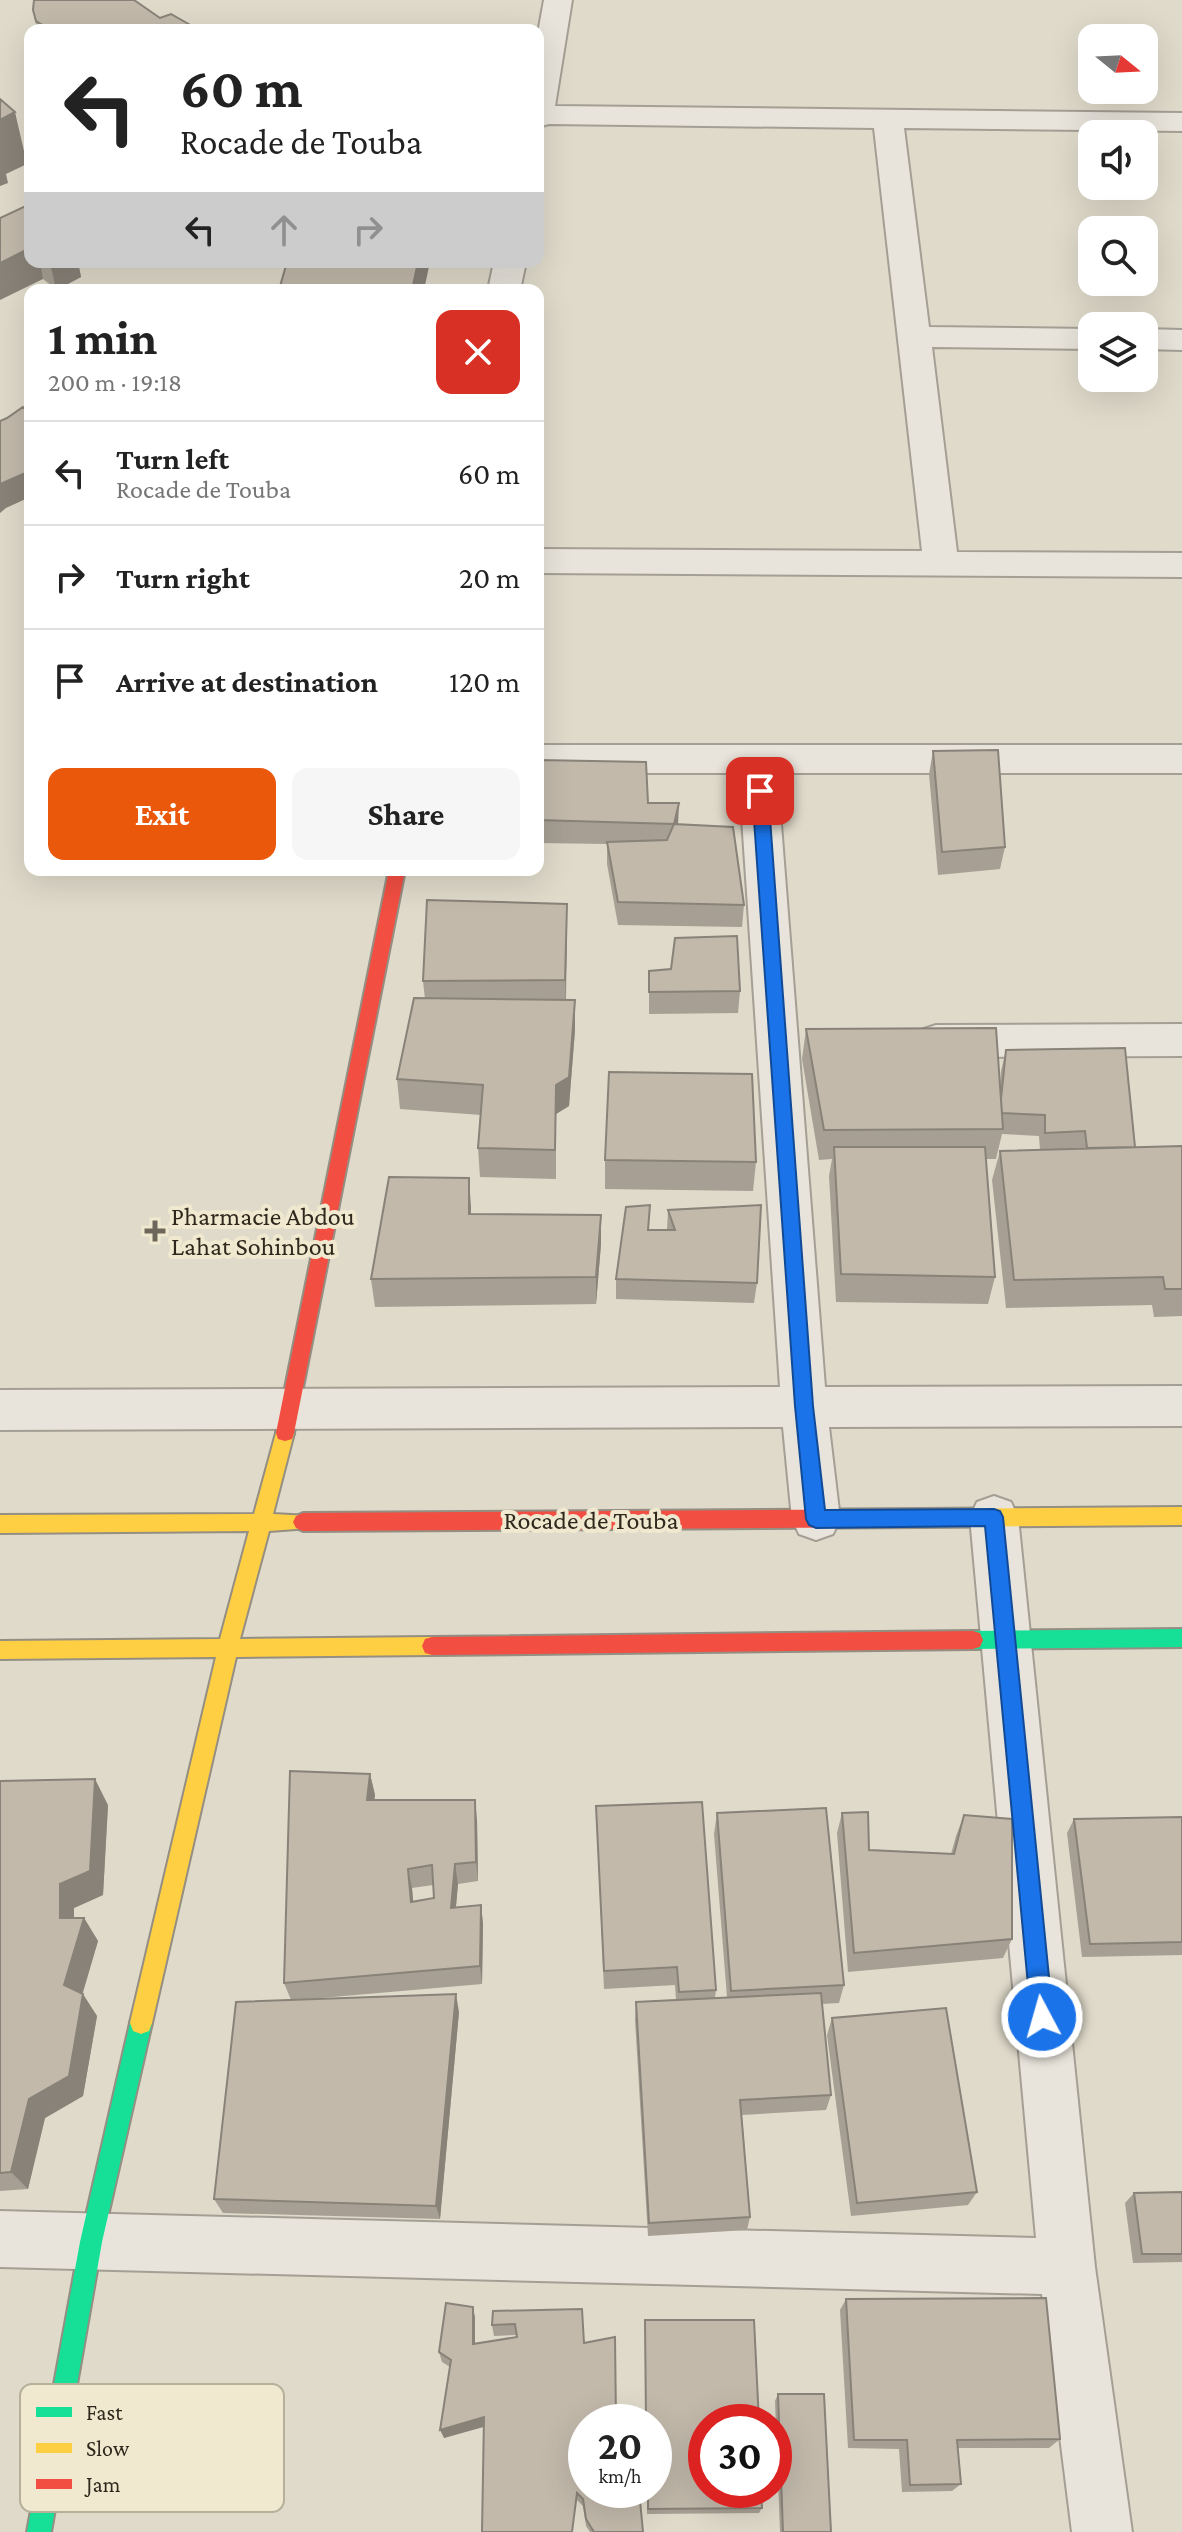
<!DOCTYPE html>
<html lang="en">
<head>
<meta charset="utf-8">
<style>
	:root { --surface:#fff; --page:#f6f6f6; --text:#222; --muted:#767676; --line:#e0e0e0; --accent:#ea580c }
	body { margin:0; font-family:"Crimson Pro",serif; background:var(--page); color:var(--text); height:100vh; display:flex; flex-direction:column; font-size:30px; white-space:nowrap }
	* { box-sizing:border-box; margin:0 }
	p { font-size:26px; color:var(--muted) }
	.icon { flex:none; width:44px; height:44px; fill:none; stroke:currentColor; stroke-width:2; stroke-linecap:round; stroke-linejoin:round }
	.map { position:relative; flex:1; overflow:hidden }
	.sheet { position:absolute; left:24px; top:284px; width:520px; height:592px; display:flex; flex-direction:column; background:var(--surface); border-radius:16px; box-shadow:0 8px 32px #0002 }
	.sheet>* { flex:none }
	.banner { position:absolute; left:24px; top:24px; width:520px; height:244px; border-radius:16px; box-shadow:0 8px 32px #0002; background:#fff; color:var(--text); overflow:hidden }
	.needle { width:52px; rotate:108deg }
	.controls { position:absolute; left:1078px; top:24px; display:grid; gap:16px }
	.controls a { display:grid; place-items:center; width:80px; height:80px; border-radius:16px; background:var(--surface); box-shadow:0 8px 32px #0002; font-size:40px }
	.speed { position:absolute; left:568px; top:2404px; display:flex; gap:16px; font-size:40px; font-weight:700; text-align:center }
	.speed>* { display:grid; place-content:center; width:104px; height:104px; border-radius:50%; background:var(--surface); box-shadow:0 8px 32px #0002; line-height:1 }
	.speed small { font-size:20px; font-weight:400 }
	.speed .limit { border:12px solid #d22; background:#fff; color:#111 }
	.pin { position:absolute; display:grid; place-items:center; width:68px; height:68px; color:#fff; margin:-34px; border-radius:16px; box-shadow:0 4px 12px #0006 }
	.me { position:absolute; width:88px; margin:-44px; rotate:354deg; stroke-linejoin:round; filter:drop-shadow(0 0 6px #0008) }
	.turn { display:flex; align-items:center; gap:28px; height:168px; padding:0 24px; font-size:36px }
	.turn .icon { width:104px; height:104px; stroke-width:2.5 }
	.turn b { display:block; font-size:56px; line-height:68px }
	.lanes { display:flex; align-items:center; height:76px; padding:0 24px; background:#0003; justify-content:center; gap:40px; direction:ltr }
	.lanes .off { opacity:.35 }
	.round { display:grid; place-items:center; flex:none; width:84px; height:84px; border-radius:16px; background:var(--page) }
	.summary { display:flex; align-items:center; justify-content:space-between; height:136px; padding:0 24px }
	h1 { font-size:48px; font-weight:700; line-height:60px }
	.button { display:flex; gap:16px; margin-top:auto; padding:16px 24px }
	.button a { flex:1; height:92px; border-radius:16px; background:var(--accent); color:#fff; font-size:32px; font-weight:700; line-height:92px; text-align:center }
	.button a+a { background:var(--page); color:var(--text) }
	ul { padding:0; list-style:none }
	li { display:flex; align-items:center; gap:24px; height:104px; padding:0 24px; border-top:2px solid var(--line) }
	li div { flex:1 }
	li b { display:block; font-size:30px }
	li em { font-style:normal }
	.map>svg:first-child { display:block }
</style>
</head>
<body>
<div class="map">
<svg width="1182" height="2532" viewBox="0 0 1182 2532">
	<rect width="100%" height="100%" fill="#dfdaca"/>
	<g fill="none" stroke-linecap="round" stroke-linejoin="round">
		<!-- street casing -->
		<g stroke="#a49f94" stroke-width="4">
			<path id="street" d="M544,0h28l-17,106 627,7v18l-278,-3 25,199 163,2v20l-160,-2 25,205 225,1v24l-644,-4v-24l384,2 -48,-423 -325,-4 -11,3v-94z
				M494,262h32l-6,28h-32z
				M1144,329l38,1v20l-38,-1z
				M538,745h644v28h-405l48,614 357,-1v40l-353,1 11,92 -7,15 -17,6 -17,-6 -7,-15 -9,-92 -783,3v-40l780,-3 -41,-614h-201z
				M1182,1024v32l-246,1 -15,-5 -6,-11 6,-11 15,-5z
				M994,1496l17,6 7,15 77,750 37,265h-60l-30,-238 -1042,-27v-56l1036,27 -66,-721 7,-15z"/>
		</g>
		<!-- fast casing -->
		<g stroke="#948e83" stroke-width="4">
			<path id="fast" d="M1182,1629v18l-209,2 -7,-2 -3,-7 3,-7 7,-2z
				M141,2012l8,3 3,8 -50,219 -51,290h-24l53,-290 50,-219 3,-8z"/>
		</g>
		<!-- slow casing -->
		<g stroke="#948e83" stroke-width="4">
			<path id="slow" d="M285,1425l7,2 2,6 -21,81 37,2 3,6 -3,6 -41,3 -29,108 192,-2 7,2 3,7 -3,7 -7,2 -196,2 -84,366 -3,8 -8,3 -8,-3 -3,-8 86,-366 -216,2v-18l220,-2 29,-108 -249,2v-18l254,-1 22,-81 2,-6z
				M1182,1507v18l-261,2 -7,-3 -3,-6 3,-6 7,-3z"/>
		</g>
		<!-- jam casing -->
		<g stroke="#948e83" stroke-width="4">
			<path id="jam" d="M389,870h16l-111,563 -2,6 -7,2 -7,-2 -2,-6z
				M921,1509l7,3 3,6 -3,6 -7,3 -618,4 -7,-3 -3,-6 3,-6 7,-3z
				M973,1631l7,2 3,7 -3,7 -7,2 -541,6 -7,-2 -3,-7 3,-7 7,-2z"/>
		</g>
		<!-- street -->
		<use href="#street" fill="#e8e4db" fill-rule="evenodd"/>
		<!-- fast -->
		<use href="#fast" fill="#16e098" fill-rule="evenodd"/>
		<!-- slow -->
		<use href="#slow" fill="#ffcf43" fill-rule="evenodd"/>
		<!-- jam -->
		<use href="#jam" fill="#f24e42" fill-rule="evenodd"/>
	</g>
	<!-- wall -->
	<path fill="#a79f93" fill-rule="evenodd" d="M33,10l127,8 39,12h-162z
		M30,262h48l3,15 -24,13 -14,-11z
		M933,751l72,96 -5,22 -62,6 -9,-101z
		M538,760l140,64 66,81 -2,22 -124,-2 -11,-61v-20l-69,-1z
		M567,935l-1,65h9v30l-6,76 -13,8v65l-76,-2 -2,-29 3,-33 -81,-6 -3,-30 28,-80 -2,-18z
		M649,971l91,20 -2,22 -89,1z
		M806,1029l194,55 1,-13 5,-21 129,97 47,-1v170l-28,1 -2,-12 -146,3 -14,-128 8,-29 40,-1 -1,-14 -37,-2 -6,25h-10l9,118 -7,27 -152,-2 -7,-126 3,-17 -13,1 -17,-101z
		M605,1160l151,2 -3,29 -148,-2z
		M471,1207v7l130,30 -5,60 -221,3 -4,-28z
		M668,1210l89,73 -3,20 -138,-4v-20l51,-49z
		M370,1774l5,21 -1,5 103,20 1,61 -20,3 -2,23 25,-2 2,19 -1,60 -184,16 161,12 -19,207 -217,-6 -9,-14 77,-199 -7,-17zM433,1885l1,13 -21,4 -1,-14z
		M0,1781l108,24 -5,90 -29,13v10h10l14,23 -16,53 15,22 -14,80 -38,22 -17,71 -28,2z
		M596,1806l120,184 -1,8 12,-1 -13,-163 3,-21 127,172 -5,18 -17,1 9,91 -5,15 -84,5 8,102 -3,13 -99,6 -13,-216 1,-18 40,-2 -1,-15 -71,4z
		M842,1813l27,37 82,4 5,-18 8,-21 48,124 -9,19 -155,14 -11,-139z
		M1182,1817v138l-100,2 -15,-124 7,-14z
		M832,2018l145,174 -9,13 -117,11 -24,-181z
		M1182,2192v70l-49,1 -8,-60 9,-10z
		M846,2299l214,140 -11,9h-92l4,36 -9,7 -50,1 -3,-43 -51,-1 -8,-138z
		M473,2307l2,11v25l42,-6 -1,-2 -22,1 -2,-11 90,-16 4,113 57,110h-53l-4,-6 -3,-20 -6,-6 -93,-74 -40,12 6,-71 -8,-5 -3,-10z
		M645,2320l61,102v33l-11,-1 -1,12 68,42 -3,5 -112,1v-24h7v-68h-9z
		M778,2394l53,138h-51l-5,-131z"/>
	<!-- shaded-wall -->
	<path fill="#888278" d="M15,112l12,52 -21,10 2,9 -8,3v-66z
		M30,248v14h10l3,17 -43,21v-37z
		M50,262h28l3,15 -25,13z
		M418,262h12l-6,28h-12z
		M30,471v26l-24,11 -6,5v-29z
		M679,803l-1,22 -4,-1z
		M567,904v31l-2,75v-30z
		M575,1000v30l-6,76 -13,8v65v-94z
		M469,1178l2,29v35l-2,-28z
		M601,1215v29l-5,60v-27z
		M370,1774l5,21 -3,25 -5,-20z
		M95,1779l13,26 -5,90 -29,13v33l-14,-23v-34z
		M475,1800l2,20 1,61 -2,-19z
		M455,1864l3,20 -4,43 -3,-19z
		M408,1869l4,19 3,33 -4,-19z
		M481,1905l2,19 -1,60 -2,-18z
		M84,1918l14,23 -19,65 -15,-21z
		M83,1994l14,22 -14,80 -38,22 -17,71 -17,-17 18,-73z
		M456,1994l3,18 -19,207 -4,-13z
		M473,2307l2,11v36l-2,-10z
		M484,2417l3,9 -43,12 -4,-8z"/>
	<!-- building -->
	<path fill="#c2b9ab" stroke="#888278" stroke-width="2" fill-rule="evenodd" d="M34,0h100l26,18 11,-4 28,16h-148l-15,-9 -3,-11z
		M0,99l15,13 -15,8z
		M30,204v44l-30,15v-45z
		M287,262h131l-6,28h-133z
		M23,407l7,4v60l-30,13v-63l7,-3z
		M998,750l7,97 -63,5 -9,-101z
		M538,760l108,2 2,41h31l-5,21 59,3 11,78 -126,-3 -11,-60 60,-2 7,-16 -136,-4z
		M427,900l140,4 -2,76 -142,1z
		M737,936l3,55 -91,1v-21l22,-2 4,-31z
		M414,998l161,2 -6,77 -13,8 -1,65 -77,-2 5,-63 -86,-6z
		M996,1028l7,101 -179,1 -18,-101z
		M1125,1048l10,99 -48,1 -2,-17 -40,2v-18l-43,-2 -1,-14 5,-49z
		M609,1072l143,2 4,88 -151,-2z
		M1182,1146v143h-17l-2,-12 -149,3 -14,-129z
		M834,1147h151l10,130 -154,-3z
		M389,1177l80,1v36l132,1 -5,62 -225,2z
		M650,1205l-2,25h27l-7,-20 93,-5 -4,78 -141,-4 10,-72z
		M290,1771l80,3 -3,26h108l1,62 -21,2 -4,44 30,-3 -1,61 -196,17zM432,1865l2,33 -23,4 -3,-33z
		M95,1779l-5,92 -30,13v34h24l-20,67 19,9 -14,82 -40,23 -18,73 -11,1v-392z
		M702,1802l14,188 -37,2 -2,-25 -73,4 -8,-165z
		M826,1808l18,177 -113,6 -14,-178z
		M868,1812l1,38 85,4 10,-39 48,4v120l-158,14 -12,-140z
		M1182,1817v125l-92,2 -16,-125z
		M821,1993l10,102 -91,5 10,117 -101,6 -13,-221z
		M456,1994l-20,212 -222,-7 22,-197z
		M946,2008l31,184 -120,11 -25,-185z
		M1182,2192v62h-40l-8,-61z
		M1046,2298l14,141 -103,1 4,44 -51,1 -3,-45h-53l-8,-141z
		M446,2303l27,4v37l44,-7 -2,-13 -23,1 1,-14 89,-2 2,34 31,-6 1,85h-30v68h53l4,42h-49l-8,-13 -3,-20 -6,-6 -5,39h-90l2,-115 -44,13 11,-70 -12,-8z
		M645,2320h109l5,102h-53v27l-11,-1 -1,18 12,1v23h55l1,18 -114,1v-19h6v-68h-8z
		M778,2394h46l7,138h-48z"/>
	<!-- route -->
	<path fill="#1a73e8" stroke="#114b97" stroke-width="2" d="M760,785l8,6 45,615 12,104 169,-1 6,2 3,6 50,500 -3,7 -8,4 -8,-4 -3,-7 -46,-491 -169,2 -7,-3 -3,-6 -11,-113 -43,-615z"/>
	<!-- markers -->
	<path fill="#6d665a" stroke="#f0e9d0" stroke-width="3" d="M151 1219h8v8h8v8h-8v8h-8v-8h-8v-8h8z"/>
	<g text-anchor="middle" stroke-width="8" stroke-linejoin="round" paint-order="stroke">
		<!-- poi labels -->
		<g font-size="26" fill="#30281d" stroke="#f0e9d0" text-anchor="start">
			<text x="171" y="1225">Pharmacie Abdou<tspan x="171" dy="30">Lahat Sohinbou</tspan></text>
		</g>
		<!-- street labels -->
		<g font-size="26" fill="#30281d" stroke="#f0e9d0">
			<text x="591" y="1529">Rocade de Touba</text>
		</g>
	</g>
	<!-- legend -->
	<rect x="20" y="2384" width="264" height="128" rx="12" fill="#f0e9d0" stroke="#b6af9a" stroke-width="2"/>
	<rect x="36" y="2407" width="36" height="10" fill="#16e098"/>
	<rect x="36" y="2443" width="36" height="10" fill="#ffcf43"/>
	<rect x="36" y="2479" width="36" height="10" fill="#f24e42"/>
	<g font-size="22" fill="#30281d">
		<text x="86" y="2420">Fast</text>
		<text x="86" y="2456">Slow</text>
		<text x="86" y="2492">Jam</text>
	</g>
</svg>
<div class="controls">
<a><svg class="needle" viewBox="-14 -14 28 28"><path d="M0-13l5 13h-10z" fill="#e53935"/><path d="M0 13l5-13h-10z" fill="#767676"/></svg></a>
<a><svg class="icon" aria-label="sound" viewBox="0 0 24 24"><path d="M4 9h4l5-4v14l-5-4H4zM17 9q2 3 0 6"/></svg></a>
<a><svg class="icon" aria-label="search" viewBox="0 0 24 24"><circle cx="10" cy="10" r="6"/><path d="M15 15l6 6"/></svg></a>
<a><svg class="icon" aria-label="layers" viewBox="0 0 24 24"><path d="M12 4l9 5-9 5-9-5zM3 14l9 5 9-5"/></svg></a>
</div>
<div class="speed"><div>20<small>km/h</small></div><div class="limit">30</div></div>
<div class="pin" style="left:760px;top:791px;background:#d93025"><svg class="icon" aria-label="arrive" viewBox="0 0 24 24"><path d="M6 21V4h12l-3 4 3 4H6"/></svg></div>
<svg class="me" style="left:1042px;top:2017px" viewBox="-20 -20 40 40"><circle r="17" fill="#1a73e8" stroke="#fff" stroke-width="3"/><path d="M0-11L8 9 0 5-8 9z" fill="#fff"/></svg>
<div class="banner">
<div class="turn"><svg class="icon" aria-label="left" viewBox="0 0 24 24"><path d="M17 20v-9H6M10 6l-5 5 5 5"/></svg><div><b>60 m</b>Rocade de Touba</div></div>
<div class="lanes"><svg class="icon" aria-label="left" viewBox="0 0 24 24"><path d="M17 20v-9H6M10 6l-5 5 5 5"/></svg><svg class="icon off" aria-label="ahead" viewBox="0 0 24 24"><path d="M12 20V5M6 11l6-6 6 6"/></svg><svg class="icon off" aria-label="right" viewBox="0 0 24 24"><path d="M7 20v-9h11M14 6l5 5-5 5"/></svg></div>
</div>
<section class="sheet">
<div class="summary"><div><h1>1 min</h1><p>200 m · 19:18</p></div><a class="round" style="background:#d93025;color:#fff"><svg class="icon" aria-label="close" viewBox="0 0 24 24"><path d="M6 6l12 12M18 6L6 18"/></svg></a></div>
<ul>
<li><svg class="icon" aria-label="left" viewBox="0 0 24 24"><path d="M17 20v-9H6M10 6l-5 5 5 5"/></svg><div><b>Turn left</b><p>Rocade de Touba</p></div><em>60 m</em></li>
<li><svg class="icon" aria-label="right" viewBox="0 0 24 24"><path d="M7 20v-9h11M14 6l5 5-5 5"/></svg><div><b>Turn right</b></div><em>20 m</em></li>
<li><svg class="icon" aria-label="arrive" viewBox="0 0 24 24"><path d="M6 21V4h12l-3 4 3 4H6"/></svg><div><b>Arrive at destination</b></div><em>120 m</em></li>
</ul>
<div class="button"><a>Exit</a><a>Share</a></div>
</section>
</div>
</body>
</html>
